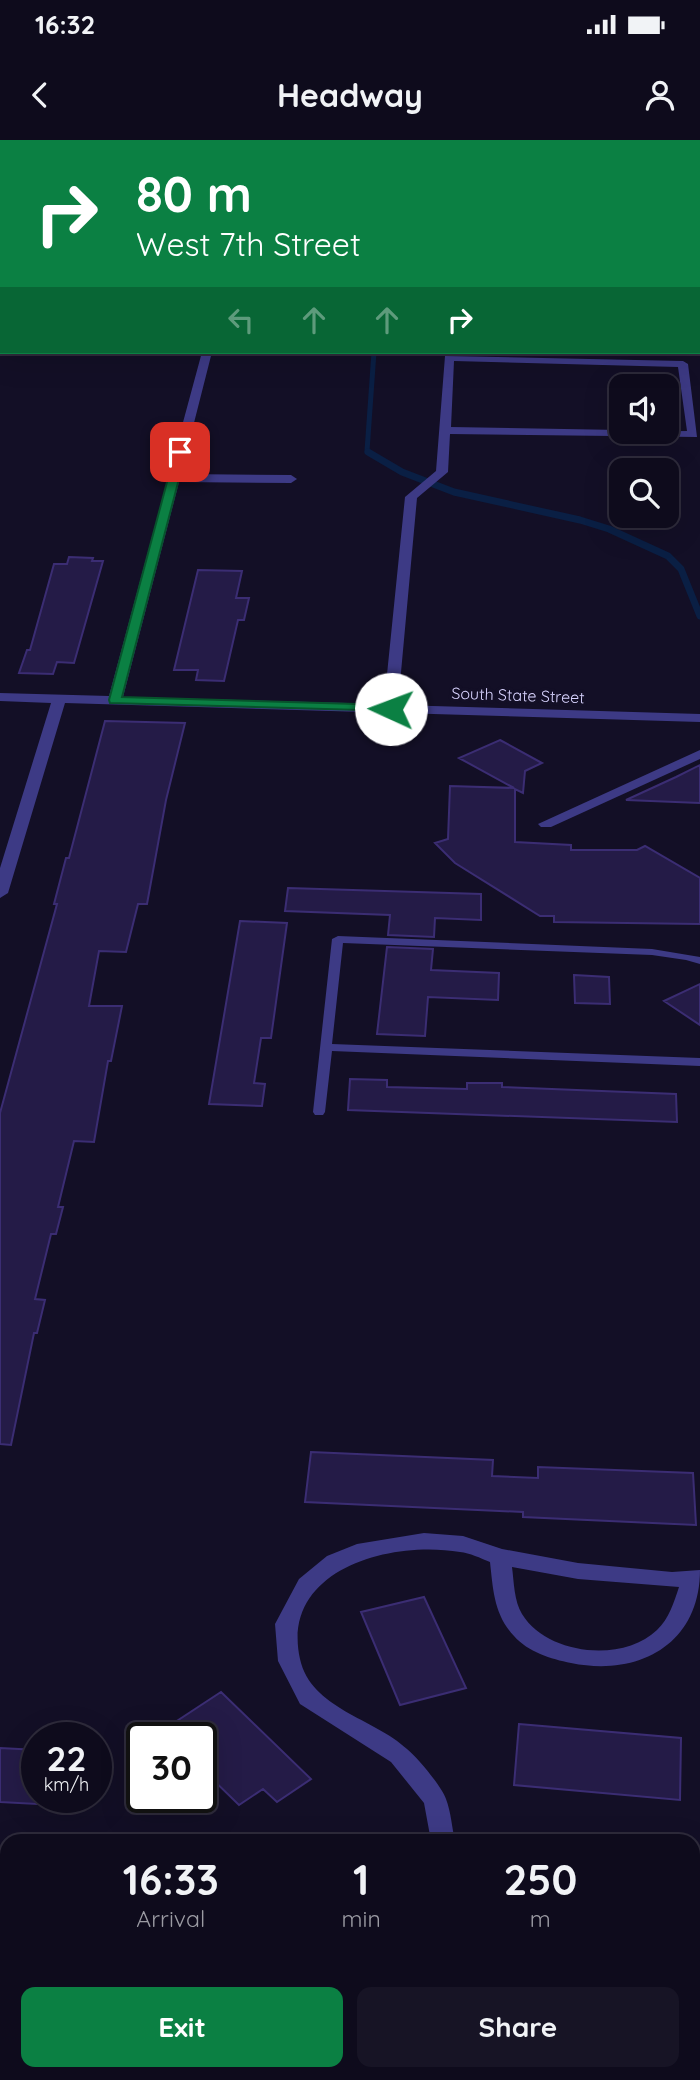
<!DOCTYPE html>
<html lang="en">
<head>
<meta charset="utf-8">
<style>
	:root { --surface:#0e0b1c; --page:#171425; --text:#f1f3f6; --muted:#9b9ba3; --line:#2e2b3b; --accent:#0b8043 }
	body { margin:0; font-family:Quicksand,sans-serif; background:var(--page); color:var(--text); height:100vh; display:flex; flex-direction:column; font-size:26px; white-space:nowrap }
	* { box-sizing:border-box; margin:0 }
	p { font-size:23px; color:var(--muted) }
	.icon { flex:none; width:38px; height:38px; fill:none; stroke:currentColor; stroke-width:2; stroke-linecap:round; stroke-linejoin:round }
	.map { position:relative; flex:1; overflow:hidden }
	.details { position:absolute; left:0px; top:1694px; width:700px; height:247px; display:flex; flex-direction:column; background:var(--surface); border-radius:21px 21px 0 0; box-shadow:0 7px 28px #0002,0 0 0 2px var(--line) }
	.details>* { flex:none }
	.top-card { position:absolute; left:0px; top:0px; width:700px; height:214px; box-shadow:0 7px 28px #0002,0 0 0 2px var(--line); background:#0b8043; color:#fff; overflow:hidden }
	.buttons { position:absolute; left:609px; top:234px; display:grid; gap:14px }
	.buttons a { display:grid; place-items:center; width:70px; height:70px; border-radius:14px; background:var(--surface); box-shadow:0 7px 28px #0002,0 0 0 2px var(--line); font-size:35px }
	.speed { position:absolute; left:21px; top:1582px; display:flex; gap:14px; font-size:35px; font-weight:700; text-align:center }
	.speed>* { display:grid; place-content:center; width:91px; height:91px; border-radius:50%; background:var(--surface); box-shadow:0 7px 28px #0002,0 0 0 2px var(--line); line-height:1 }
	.speed small { font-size:18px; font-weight:400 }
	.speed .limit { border:4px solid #111; border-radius:10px; background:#fff; color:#111 }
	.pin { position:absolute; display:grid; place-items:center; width:60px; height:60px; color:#fff; margin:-30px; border-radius:14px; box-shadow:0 4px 10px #0006 }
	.me { position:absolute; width:77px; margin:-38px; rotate:272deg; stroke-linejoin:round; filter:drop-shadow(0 0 5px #0008) }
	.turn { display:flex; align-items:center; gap:24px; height:147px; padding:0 21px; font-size:32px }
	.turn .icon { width:91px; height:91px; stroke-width:2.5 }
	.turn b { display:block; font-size:49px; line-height:60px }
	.lanes { display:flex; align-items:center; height:66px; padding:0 21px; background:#0003; justify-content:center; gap:35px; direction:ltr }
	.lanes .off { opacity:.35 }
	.eta { display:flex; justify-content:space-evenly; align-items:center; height:119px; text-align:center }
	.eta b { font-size:42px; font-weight:700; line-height:49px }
	.cta { display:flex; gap:14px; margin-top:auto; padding:14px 21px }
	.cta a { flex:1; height:80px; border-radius:14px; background:var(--accent); color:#fff; font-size:28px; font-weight:700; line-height:80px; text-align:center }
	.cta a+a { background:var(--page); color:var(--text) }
	.status { display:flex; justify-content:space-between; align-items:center; height:49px; padding:0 35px; background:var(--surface); direction:ltr }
	.status svg { height:19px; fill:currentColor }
	header { display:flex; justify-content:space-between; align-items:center; height:91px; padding:0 21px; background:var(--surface); font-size:32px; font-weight:700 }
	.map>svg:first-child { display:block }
</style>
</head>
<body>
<div class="status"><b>16:32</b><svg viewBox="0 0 49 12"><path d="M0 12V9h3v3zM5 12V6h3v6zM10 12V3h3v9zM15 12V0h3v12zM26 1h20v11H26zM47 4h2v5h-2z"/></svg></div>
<header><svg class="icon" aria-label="back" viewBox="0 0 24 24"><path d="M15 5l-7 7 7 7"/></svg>Headway<svg class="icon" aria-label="person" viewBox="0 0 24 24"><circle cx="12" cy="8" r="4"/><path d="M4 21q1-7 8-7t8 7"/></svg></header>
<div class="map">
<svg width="700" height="1940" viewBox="0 0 700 1940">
	<rect width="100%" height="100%" fill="#130f26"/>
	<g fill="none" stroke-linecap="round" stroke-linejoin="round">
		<!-- stream-far1 -->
		<path stroke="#0a1f44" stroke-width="5" d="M371,313l-4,-2 7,-99"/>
		<!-- stream -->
		<path stroke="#0a1f44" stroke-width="7" d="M368,312l34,20 52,20 126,28 29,9 59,27 13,13 19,47"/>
	</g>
	<!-- building -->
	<path fill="#241b47" stroke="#3b2d73" stroke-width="2" d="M69,417l24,1 -1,3h11l-29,102 -17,-1 -4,12 -34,-1 8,-23h3l24,-86h13z
		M198,430l44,1 -6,27h13l-5,22h-6l-14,61 -28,-1 2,-10h-24z
		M105,581l80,2 -19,77 -19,104h-9l-12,48 -27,-1 -10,55h33l-11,55h-3l-14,81 -20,-1 -16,66h5l-7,27h-5l-16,65 10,1 -8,33h-3l-23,112 -11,-1v-331l57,-209h-3l12,-46h3z
		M500,600l42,23 -17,8 -2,22 -8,-4v53l56,3v5h66l8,-4 55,32v46l-146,-2v-6h-14l-85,-53 -20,-20 13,-4 2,-53 64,2 -55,-30z
		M700,625v38l-74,-3 50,-23z
		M288,748l193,6v26l-46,-2 -1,19 -46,-2 2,-20 -105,-4z
		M240,781l47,2 -16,115h-10l-7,45 11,1 -3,22 -53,-2z
		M387,807l46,2 -2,21 68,3 -1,27 -70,-3 -3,39 -48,-2z
		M574,835l35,2 1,27 -35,-1z
		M700,844v41l-36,-24z
		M350,939l37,1v7l80,2v-6h35v4l174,7 1,28 -329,-12z
		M311,1312l182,8 -1,16 46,2v-11l155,6 3,52 -173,-8v-5l-218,-10z
		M424,1457l42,91 -66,17 -39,-93z
		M221,1552l90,87 -34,23 -14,-13 -24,16 -38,-37v-30h-50z
		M519,1584l162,14 -1,62 -166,-15z
		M0,1608l37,2v54l-37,-2z"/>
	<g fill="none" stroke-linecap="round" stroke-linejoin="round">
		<!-- service -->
		<path fill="#3d3a85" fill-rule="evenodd" d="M304,0h6v2h-6z
			M519,0h6l1,2h-6z
			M562,0h6v2h-6z
			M698,106h2v4h-2z
			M698,175h2v5h-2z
			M338,796l314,13 48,8v7l-14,-4 -34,-5 -309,-12 -11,101 368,14v8l-368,-15 -7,61 -2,3h-8l-2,-3 19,-173z"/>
		<!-- minor -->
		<path fill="#3d3a85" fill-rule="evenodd" d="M261,0h10v2h-10z
			M0,178h2l-2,10z
			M202,212h10l-31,122 110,1 6,4 -6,4 -112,-1 -56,215 261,7 21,-207 31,-26 9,-115 238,5 5,3 9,73 -247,-3 -2,38 -31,26 -19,207 302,9v8l-635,-19 -57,190 -8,5v-30l51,-165 -51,-2v-8l109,3zM454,221l224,6 9,64 -66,1v-2l-170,-3z
			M700,610v9l-149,68h-10l-3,-3z
			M424,1393l39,3 39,13 76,14 94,9 28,-2c0,74 -61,107 -129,93 -20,-4 -43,-11 -57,-27 -20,-21 -21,-47 -24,-74 -10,-4 -20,-9 -30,-10 -69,-12 -180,17 -160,107 11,50 74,59 107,90 11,9 35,38 39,50 5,13 6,29 9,42h-24l-7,-38 -33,-41 -91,-58 -22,-43 -3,-37 24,-45 28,-23 30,-12zM512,1427l66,12 101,8c-5,15 -10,32 -22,43 -34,33 -110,25 -135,-16 -8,-13 -8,-32 -10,-47z
			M422,1934h26v6h-26z"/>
		<!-- tertiary -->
		<path fill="#3d3a85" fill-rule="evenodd" d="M0,1732h7v20h-7z
			M693,1747h7v20h-7z"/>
		<!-- secondary -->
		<path fill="#6f6bff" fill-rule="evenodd" d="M0,69h2v6h-2z
			M698,83h2v6h-2z"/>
	</g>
	<!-- route -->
	<path fill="#0b8043" stroke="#07532c" stroke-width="2" d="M180,309l6,3 -64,245 269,8 5,1v5l-286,-8 -1,-3 66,-248z"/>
	<g text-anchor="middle" stroke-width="7" stroke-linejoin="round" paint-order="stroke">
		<!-- far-street labels -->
		<g font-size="16" fill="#d9d4ff" stroke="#130f26">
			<text transform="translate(518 555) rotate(2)" y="6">South State Street</text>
		</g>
	</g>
</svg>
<div class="buttons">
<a><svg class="icon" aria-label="sound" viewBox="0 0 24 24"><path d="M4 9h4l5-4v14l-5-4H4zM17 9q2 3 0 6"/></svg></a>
<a><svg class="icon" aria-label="search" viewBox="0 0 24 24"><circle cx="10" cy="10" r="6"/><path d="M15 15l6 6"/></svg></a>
</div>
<div class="speed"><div>22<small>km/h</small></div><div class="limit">30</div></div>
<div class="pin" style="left:180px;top:312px;background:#d93025"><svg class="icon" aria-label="arrive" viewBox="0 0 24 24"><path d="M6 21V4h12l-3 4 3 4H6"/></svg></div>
<svg class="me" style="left:391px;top:569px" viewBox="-20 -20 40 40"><circle r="19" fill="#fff"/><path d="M0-13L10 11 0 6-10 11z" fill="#0b8043"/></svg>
<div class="top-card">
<div class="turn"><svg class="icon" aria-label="right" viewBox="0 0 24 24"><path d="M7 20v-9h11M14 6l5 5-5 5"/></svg><div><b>80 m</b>West 7th Street</div></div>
<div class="lanes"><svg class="icon off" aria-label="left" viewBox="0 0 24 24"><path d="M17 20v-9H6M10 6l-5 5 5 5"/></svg><svg class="icon off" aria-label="ahead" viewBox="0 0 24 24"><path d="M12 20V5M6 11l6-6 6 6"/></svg><svg class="icon off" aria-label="ahead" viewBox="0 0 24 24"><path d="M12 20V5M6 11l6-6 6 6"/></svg><svg class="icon" aria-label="right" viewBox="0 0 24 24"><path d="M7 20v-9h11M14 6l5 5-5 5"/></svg></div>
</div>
<section class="details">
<div class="eta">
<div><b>16:33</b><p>Arrival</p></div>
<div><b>1</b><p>min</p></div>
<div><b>250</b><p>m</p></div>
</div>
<div class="cta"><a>Exit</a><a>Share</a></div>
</section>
</div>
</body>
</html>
